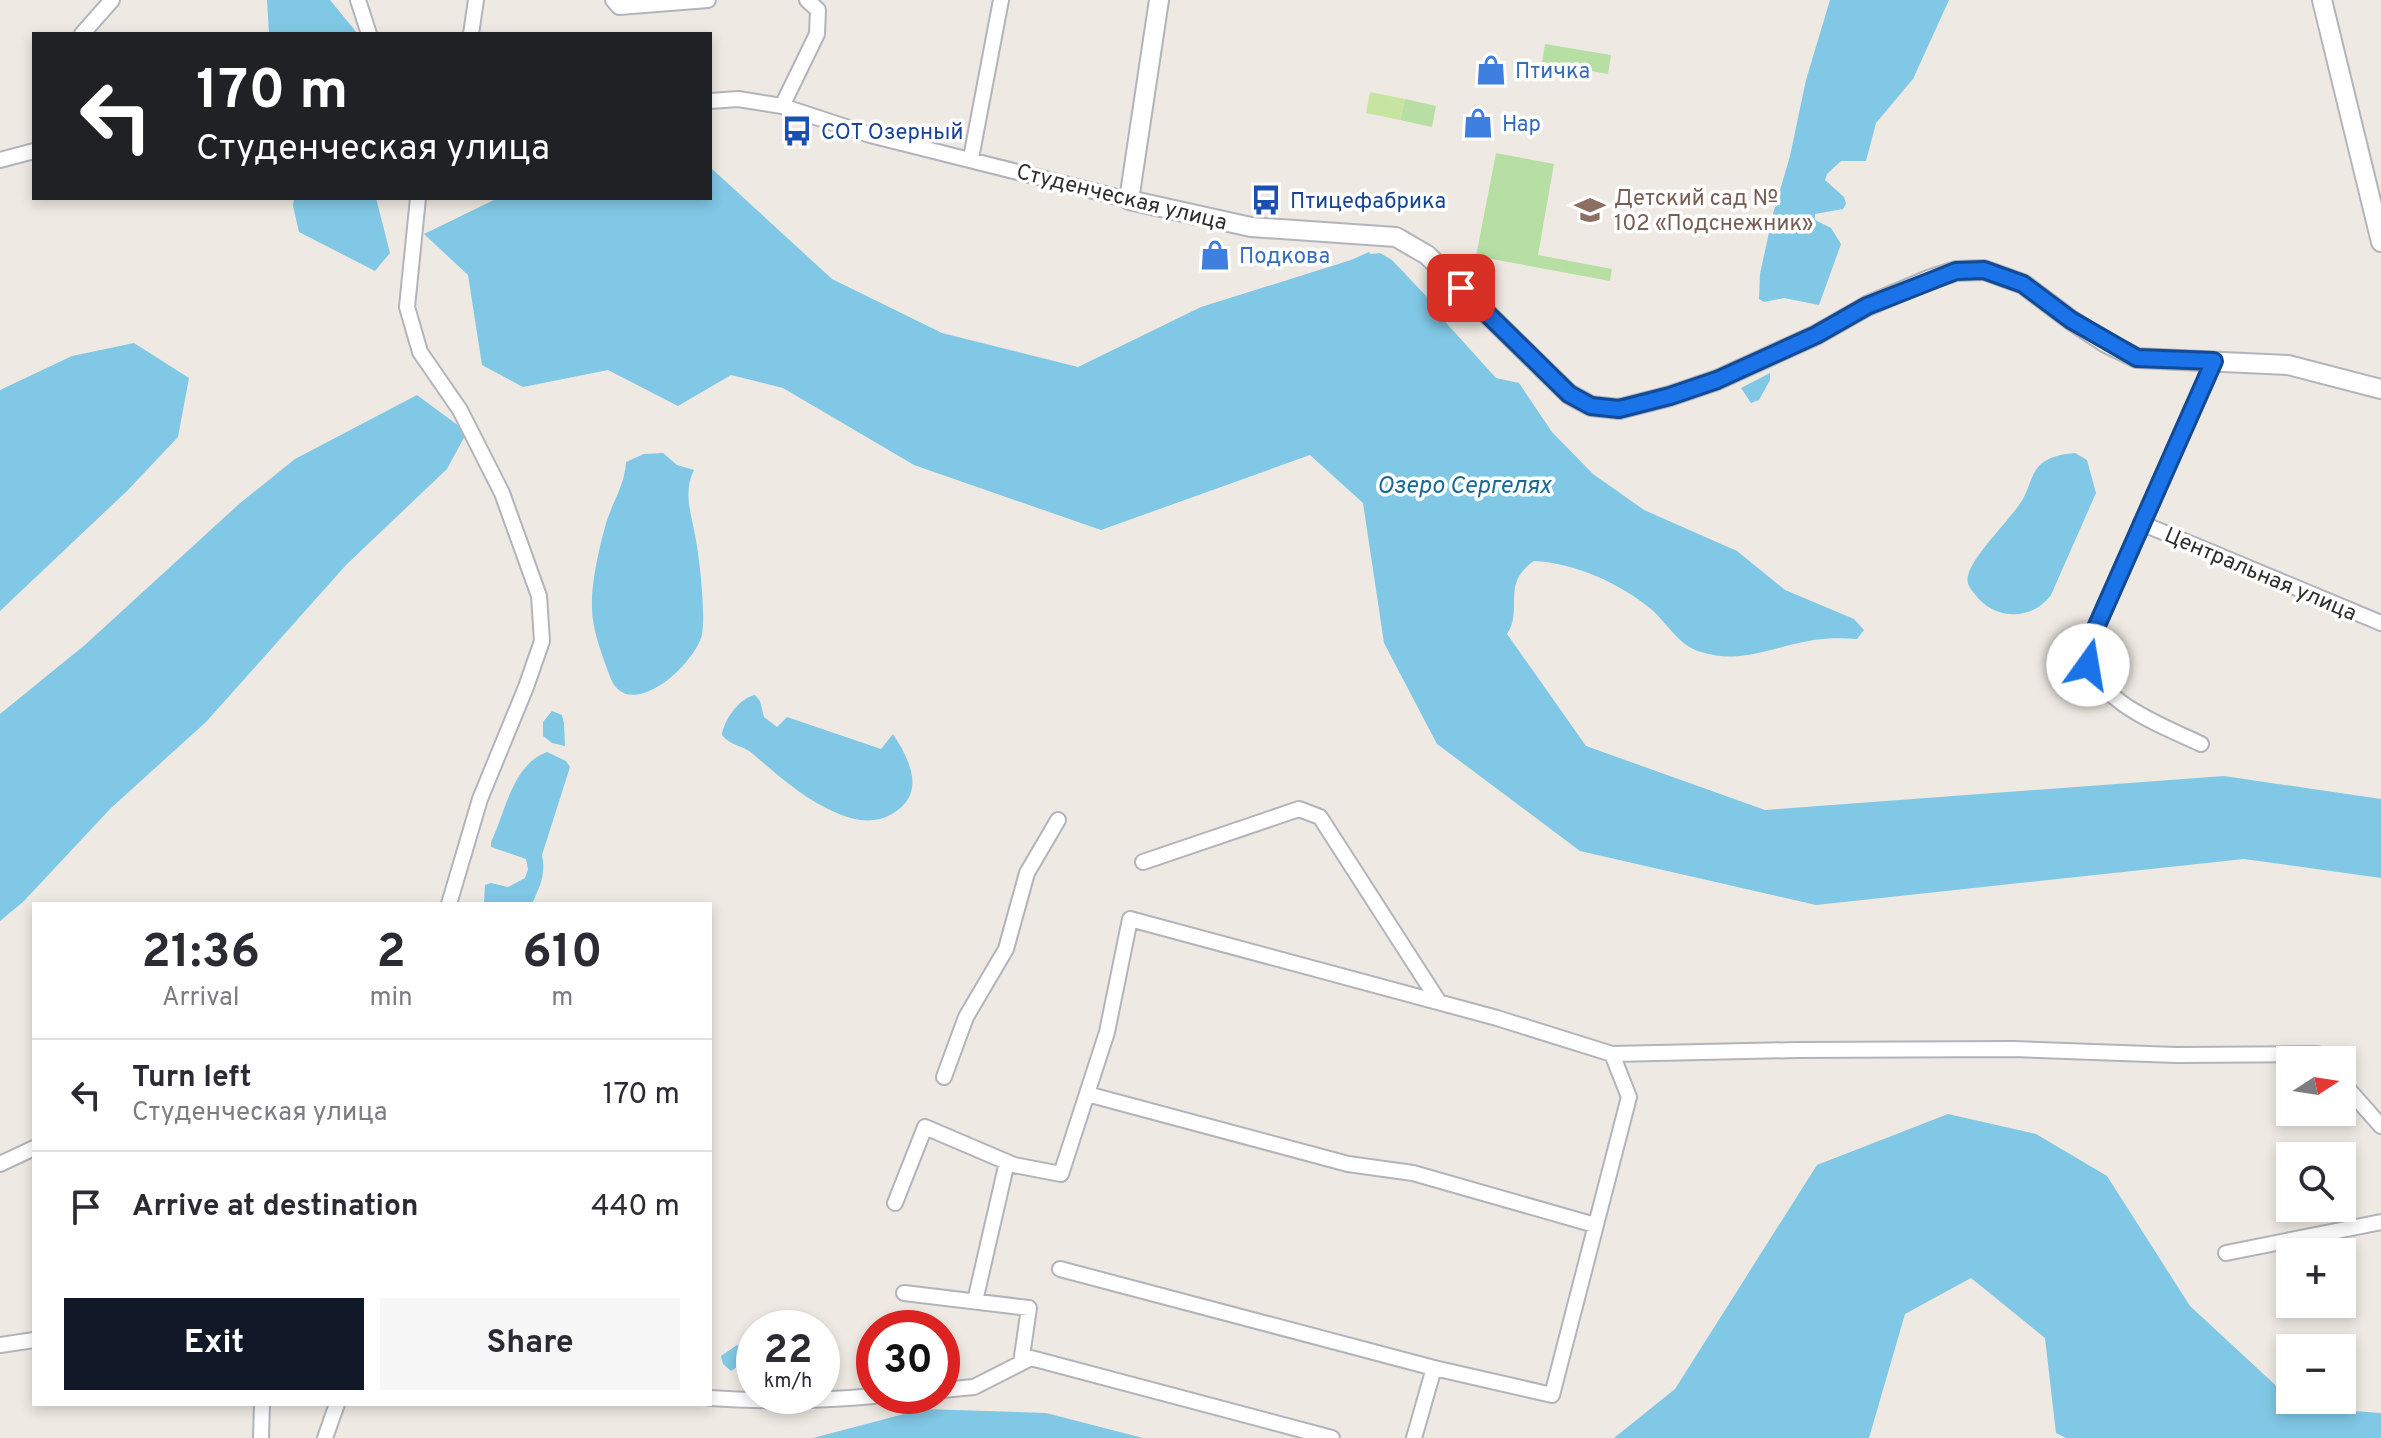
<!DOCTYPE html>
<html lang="en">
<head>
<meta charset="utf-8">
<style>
	:root { --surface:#fff; --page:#f7f7f7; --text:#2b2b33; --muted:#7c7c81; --line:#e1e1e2; --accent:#111827 }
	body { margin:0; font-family:Overpass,sans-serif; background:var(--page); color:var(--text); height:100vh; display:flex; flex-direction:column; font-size:30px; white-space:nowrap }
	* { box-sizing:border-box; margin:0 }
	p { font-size:26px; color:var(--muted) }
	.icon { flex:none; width:44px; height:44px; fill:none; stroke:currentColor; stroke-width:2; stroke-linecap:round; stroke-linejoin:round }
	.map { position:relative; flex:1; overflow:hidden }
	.panel { position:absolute; left:32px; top:902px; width:680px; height:504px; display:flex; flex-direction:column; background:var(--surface); border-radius:0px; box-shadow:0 4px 12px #0003 }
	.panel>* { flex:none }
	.guide { position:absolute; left:32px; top:32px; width:680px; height:168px; border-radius:0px; box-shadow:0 4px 12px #0003; background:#202124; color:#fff; overflow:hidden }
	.needle { width:52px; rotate:78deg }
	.fabs { position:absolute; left:2276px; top:1046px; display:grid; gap:16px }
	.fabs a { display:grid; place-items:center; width:80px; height:80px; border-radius:0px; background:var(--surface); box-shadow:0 4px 12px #0003; font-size:40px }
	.speed { position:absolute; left:736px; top:1310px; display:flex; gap:16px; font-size:40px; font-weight:700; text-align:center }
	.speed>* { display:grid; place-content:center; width:104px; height:104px; border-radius:50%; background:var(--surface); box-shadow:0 4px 12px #0003; line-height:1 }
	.speed small { font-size:20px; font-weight:400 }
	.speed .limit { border:12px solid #d22; background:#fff; color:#111 }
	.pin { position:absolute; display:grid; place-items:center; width:68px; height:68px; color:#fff; margin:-34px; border-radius:16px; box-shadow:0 4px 12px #0006 }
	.me { position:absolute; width:88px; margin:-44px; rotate:13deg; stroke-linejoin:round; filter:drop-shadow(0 0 6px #0008) }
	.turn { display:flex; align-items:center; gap:28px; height:168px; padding:0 32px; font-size:36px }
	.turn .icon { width:104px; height:104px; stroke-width:2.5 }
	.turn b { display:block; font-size:56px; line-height:68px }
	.eta { display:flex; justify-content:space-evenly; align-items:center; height:136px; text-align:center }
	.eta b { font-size:48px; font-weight:700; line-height:56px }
	.primary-button { display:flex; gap:16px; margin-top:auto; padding:16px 32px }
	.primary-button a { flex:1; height:92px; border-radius:0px; background:var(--accent); color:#fff; font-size:32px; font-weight:700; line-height:92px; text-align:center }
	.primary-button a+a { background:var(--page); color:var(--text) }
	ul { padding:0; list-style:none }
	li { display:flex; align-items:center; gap:24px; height:112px; padding:0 32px; border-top:2px solid var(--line) }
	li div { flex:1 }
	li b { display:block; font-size:30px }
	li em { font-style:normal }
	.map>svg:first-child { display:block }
</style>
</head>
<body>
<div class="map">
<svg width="2381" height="1438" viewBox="0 0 2381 1438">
	<rect width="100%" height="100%" fill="#eee9e2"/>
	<!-- green -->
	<path fill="#b7dfa4" d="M1545,44l66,11 -3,19 -66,-12z
		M1405,99l31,7 -4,21 -32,-7z
		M1496,153l58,11 -16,91 74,14 -2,12 -134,-25z"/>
	<!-- pitch -->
	<path fill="#c7e5a1" d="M1370,92l35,7 -5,21 -34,-7z"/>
	<!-- water -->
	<path fill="#80c8e5" d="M267,0h63l28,34h-89z
		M1830,0h119l-36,79 -37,44 -10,38h-25l-14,13 -2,6 19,17 2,7 -3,5 -28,5v6l16,8 10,16 -22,61 -35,-7 -20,4 -5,-3 1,-25 13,-60 17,-58 16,-76z
		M710,167l122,112 110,54 136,34 123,-60 150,-47 18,-8 2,2 9,-1 12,7 36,38 11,17 57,63 23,5 33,49 41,42 51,36 93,41 48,39 69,29 10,11 -7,9c-14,-1 -29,-1 -43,1 -41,6 -70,25 -113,12 -22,-6 -34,-29 -50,-43 -32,-26 -76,-46 -117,-48 -34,23 -10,48 -27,73l79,112 179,64 459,-34 157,23v79l-137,-19 -428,46 -236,-54 -143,-107 -53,-101 -21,-140 -53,-48 -209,75 -187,-65 -131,-77 -52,-13 -53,31 -70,-36 -85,17 -41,-22 -14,-90 -44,-41 74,-36h212z
		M294,198h82l14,55 -15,18 -76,-39 -6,-26z
		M134,343l55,35 -11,59 -50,53 -128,121v-221l72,-34z
		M1770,373v7l-11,20 -8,3 -10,-15z
		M417,395l50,37 -20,37 -101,96 -140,157 -95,86 -88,94 -23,19v-207l86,-70 153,-140 56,-45z
		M663,453l14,12 17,5c-11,21 -3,43 1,65 4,19 12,86 6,103 -6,17 -28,41 -44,49 -21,12 -40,12 -48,-13 -8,-22 -18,-47 -17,-71 0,-24 8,-59 15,-83 7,-20 18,-37 19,-58l18,-8z
		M2075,453l12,7 9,33 -45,102c-20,27 -58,25 -77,-2 -4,-5 -8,-10 -6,-17 4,-20 41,-55 53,-74 8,-11 10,-30 20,-38 10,-8 22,-10 34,-11z
		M755,695l5,6 4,16 13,10 10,-10 94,32 12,-15c17,26 34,60 -1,80 -17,10 -36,7 -53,0 -34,-14 -59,-37 -86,-60 -10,-9 -23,-8 -31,-19 2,-15 17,-37 33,-40z
		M552,711l10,4 2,8 1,23 -13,-3 -9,-7v-14z
		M547,752l19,9 4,6 -28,88c4,20 -2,31 -10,49h-48l1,-19 6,-2 17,4 17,-9 3,-9 -2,-10 -35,-12v-5c15,-31 21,-77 56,-90z
		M1948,1114l88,20 71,42 83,130 109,101 82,6v25h-315l-10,-5 -11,-95 -74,-60 -66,36 -36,124h-255l61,-49 142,-224z
		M737,1345l15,3 2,7 -23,16 -8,-7 -2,-8z
		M923,1409l123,4 97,25h-330z"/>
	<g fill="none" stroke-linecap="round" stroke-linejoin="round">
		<!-- minor casing -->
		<g stroke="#b2b4bc" stroke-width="18">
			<path id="minor" d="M358,0l11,34
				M613,0l6,7 89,-7
				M82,34l30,-34
				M471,34l5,-34
				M710,101l28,-2 44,7 88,29 259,65
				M782,106l35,-72 1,-24 -11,-10
				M971,158l30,-158
				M0,160l34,-9
				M418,198l-11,109 13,45 40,58 42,83 37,103 3,45 -16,46 -46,112 -31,105
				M2141,523l240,100
				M2201,744c-40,-19 -111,-44 -114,-94l127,-289
				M1143,862l156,-53 21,8 119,185
				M944,1077l22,-60 40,-68 21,-76 31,-53
				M2342,1082l39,44
				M1087,1094l261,70 65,9 182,52
				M0,1164l34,-16
				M895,1203l30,-76 89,38 47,9 46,-142 23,-113 367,99 115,36 185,-4 217,-1 162,6 141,-1 5,6
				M2226,1253l155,-31
				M1060,1269l374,99 118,27 77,-298 -17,-43
				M904,1293l125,15 -8,55
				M975,1301l32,-139
				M0,1345l34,-5
				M942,1390l32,-3 57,-29 301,80
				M710,1398c55,4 109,3 164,-2
				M261,1438l1,-34
				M325,1438l12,-34
				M1414,1438l20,-70"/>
		</g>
		<!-- tertiary casing -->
		<g stroke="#b2b4bc" stroke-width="22">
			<path id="tertiary" d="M1159,0l-30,200 122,27 145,10 31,18 142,139 22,12 28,3 51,-13 47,-16 99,-45 51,-29 64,-27 25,-8 28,-1 39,14 48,36 35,23 31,15 151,7 93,24
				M2322,0l59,242"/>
		</g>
		<!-- minor -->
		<use href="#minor" stroke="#fff" stroke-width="14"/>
		<!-- tertiary -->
		<use href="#tertiary" stroke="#fff" stroke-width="18"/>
	</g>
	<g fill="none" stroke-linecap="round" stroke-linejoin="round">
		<!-- route casing -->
		<g stroke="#114b97" stroke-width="20">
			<path id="route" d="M1461,288l108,106 22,12 28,3 51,-13 47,-16 99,-45 51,-29 89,-35 28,-1 39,14 48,36 66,38 77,3 -120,271 -7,18 1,15"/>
		</g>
		<!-- route -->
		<use href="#route" stroke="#1a73e8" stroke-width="14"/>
	</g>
	<!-- icons -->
	<defs>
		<g id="shop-bare" transform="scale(2.4)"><path d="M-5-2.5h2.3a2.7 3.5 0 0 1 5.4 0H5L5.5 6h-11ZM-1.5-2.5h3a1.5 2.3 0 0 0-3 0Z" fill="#3f7fe0" stroke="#fff" stroke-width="2.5" paint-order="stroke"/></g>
		<g id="bus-bare" transform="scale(2.4)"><path d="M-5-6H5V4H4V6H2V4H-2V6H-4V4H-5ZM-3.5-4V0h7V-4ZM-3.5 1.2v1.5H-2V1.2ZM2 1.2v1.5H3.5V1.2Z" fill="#1a4fb4" stroke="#fff" stroke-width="2.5" paint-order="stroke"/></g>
		<g id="school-bare" transform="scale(2.4)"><path d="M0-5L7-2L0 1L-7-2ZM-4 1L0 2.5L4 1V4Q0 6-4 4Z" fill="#8d6e63" stroke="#fff" stroke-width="2.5" paint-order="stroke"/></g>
	</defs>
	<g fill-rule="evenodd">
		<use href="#shop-bare" x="1491" y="70"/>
		<use href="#shop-bare" x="1478" y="123"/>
		<use href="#bus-bare" x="797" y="131"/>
		<use href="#bus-bare" x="1266" y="200"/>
		<use href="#school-bare" x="1590" y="210"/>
		<use href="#shop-bare" x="1215" y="255"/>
	</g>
	<g text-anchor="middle" stroke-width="7" stroke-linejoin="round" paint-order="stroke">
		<!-- shop labels -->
		<g font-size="22" fill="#366cbe" stroke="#fff" text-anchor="start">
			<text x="1515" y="78">Птичка</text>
			<text x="1502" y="131">Нар</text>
			<text x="1239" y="263">Подкова</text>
		</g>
		<!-- transit labels -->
		<g font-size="22" fill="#164399" stroke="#fff" text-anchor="start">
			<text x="821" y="139">СОТ Озерный</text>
			<text x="1290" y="208">Птицефабрика</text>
		</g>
		<!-- street labels -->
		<g font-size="22" fill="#2e2e2e" stroke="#fff">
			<text transform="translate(1122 196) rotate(14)" y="8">Студенческая улица</text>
			<text transform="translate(2261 573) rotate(23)" y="8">Центральная улица</text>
		</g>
		<!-- education labels -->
		<g font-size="22" fill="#785e54" stroke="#fff" text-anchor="start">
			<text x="1614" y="205">Детский сад №<tspan x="1614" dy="25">102 «Подснежник»</tspan></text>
		</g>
		<!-- water labels -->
		<g font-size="24" font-style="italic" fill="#1a6995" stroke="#fff">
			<text x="1464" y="493">Озеро Сергелях</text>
		</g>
	</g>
</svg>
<div class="fabs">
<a><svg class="needle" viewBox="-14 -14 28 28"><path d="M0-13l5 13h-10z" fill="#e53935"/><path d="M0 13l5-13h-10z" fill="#7c7c81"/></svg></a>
<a><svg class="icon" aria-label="search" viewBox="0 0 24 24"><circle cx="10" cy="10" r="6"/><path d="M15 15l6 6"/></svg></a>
<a>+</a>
<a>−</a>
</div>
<div class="speed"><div>22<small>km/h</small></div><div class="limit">30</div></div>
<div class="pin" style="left:1461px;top:288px;background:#d93025"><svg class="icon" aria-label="arrive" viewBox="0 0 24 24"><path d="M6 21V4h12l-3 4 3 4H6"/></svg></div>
<svg class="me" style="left:2088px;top:665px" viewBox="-20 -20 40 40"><circle r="19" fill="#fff"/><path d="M0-13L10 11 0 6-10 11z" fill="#1a73e8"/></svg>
<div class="guide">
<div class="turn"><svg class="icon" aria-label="left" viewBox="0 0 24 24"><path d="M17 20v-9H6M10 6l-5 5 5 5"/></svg><div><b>170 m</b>Студенческая улица</div></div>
</div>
<section class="panel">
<div class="eta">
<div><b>21:36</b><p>Arrival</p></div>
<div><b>2</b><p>min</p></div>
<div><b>610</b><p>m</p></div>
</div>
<ul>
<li><svg class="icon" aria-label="left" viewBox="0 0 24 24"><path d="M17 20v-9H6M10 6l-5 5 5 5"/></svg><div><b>Turn left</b><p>Студенческая улица</p></div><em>170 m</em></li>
<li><svg class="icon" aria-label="arrive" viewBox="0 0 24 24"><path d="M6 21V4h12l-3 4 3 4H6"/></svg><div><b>Arrive at destination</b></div><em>440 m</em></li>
</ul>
<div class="primary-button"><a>Exit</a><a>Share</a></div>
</section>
</div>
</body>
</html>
